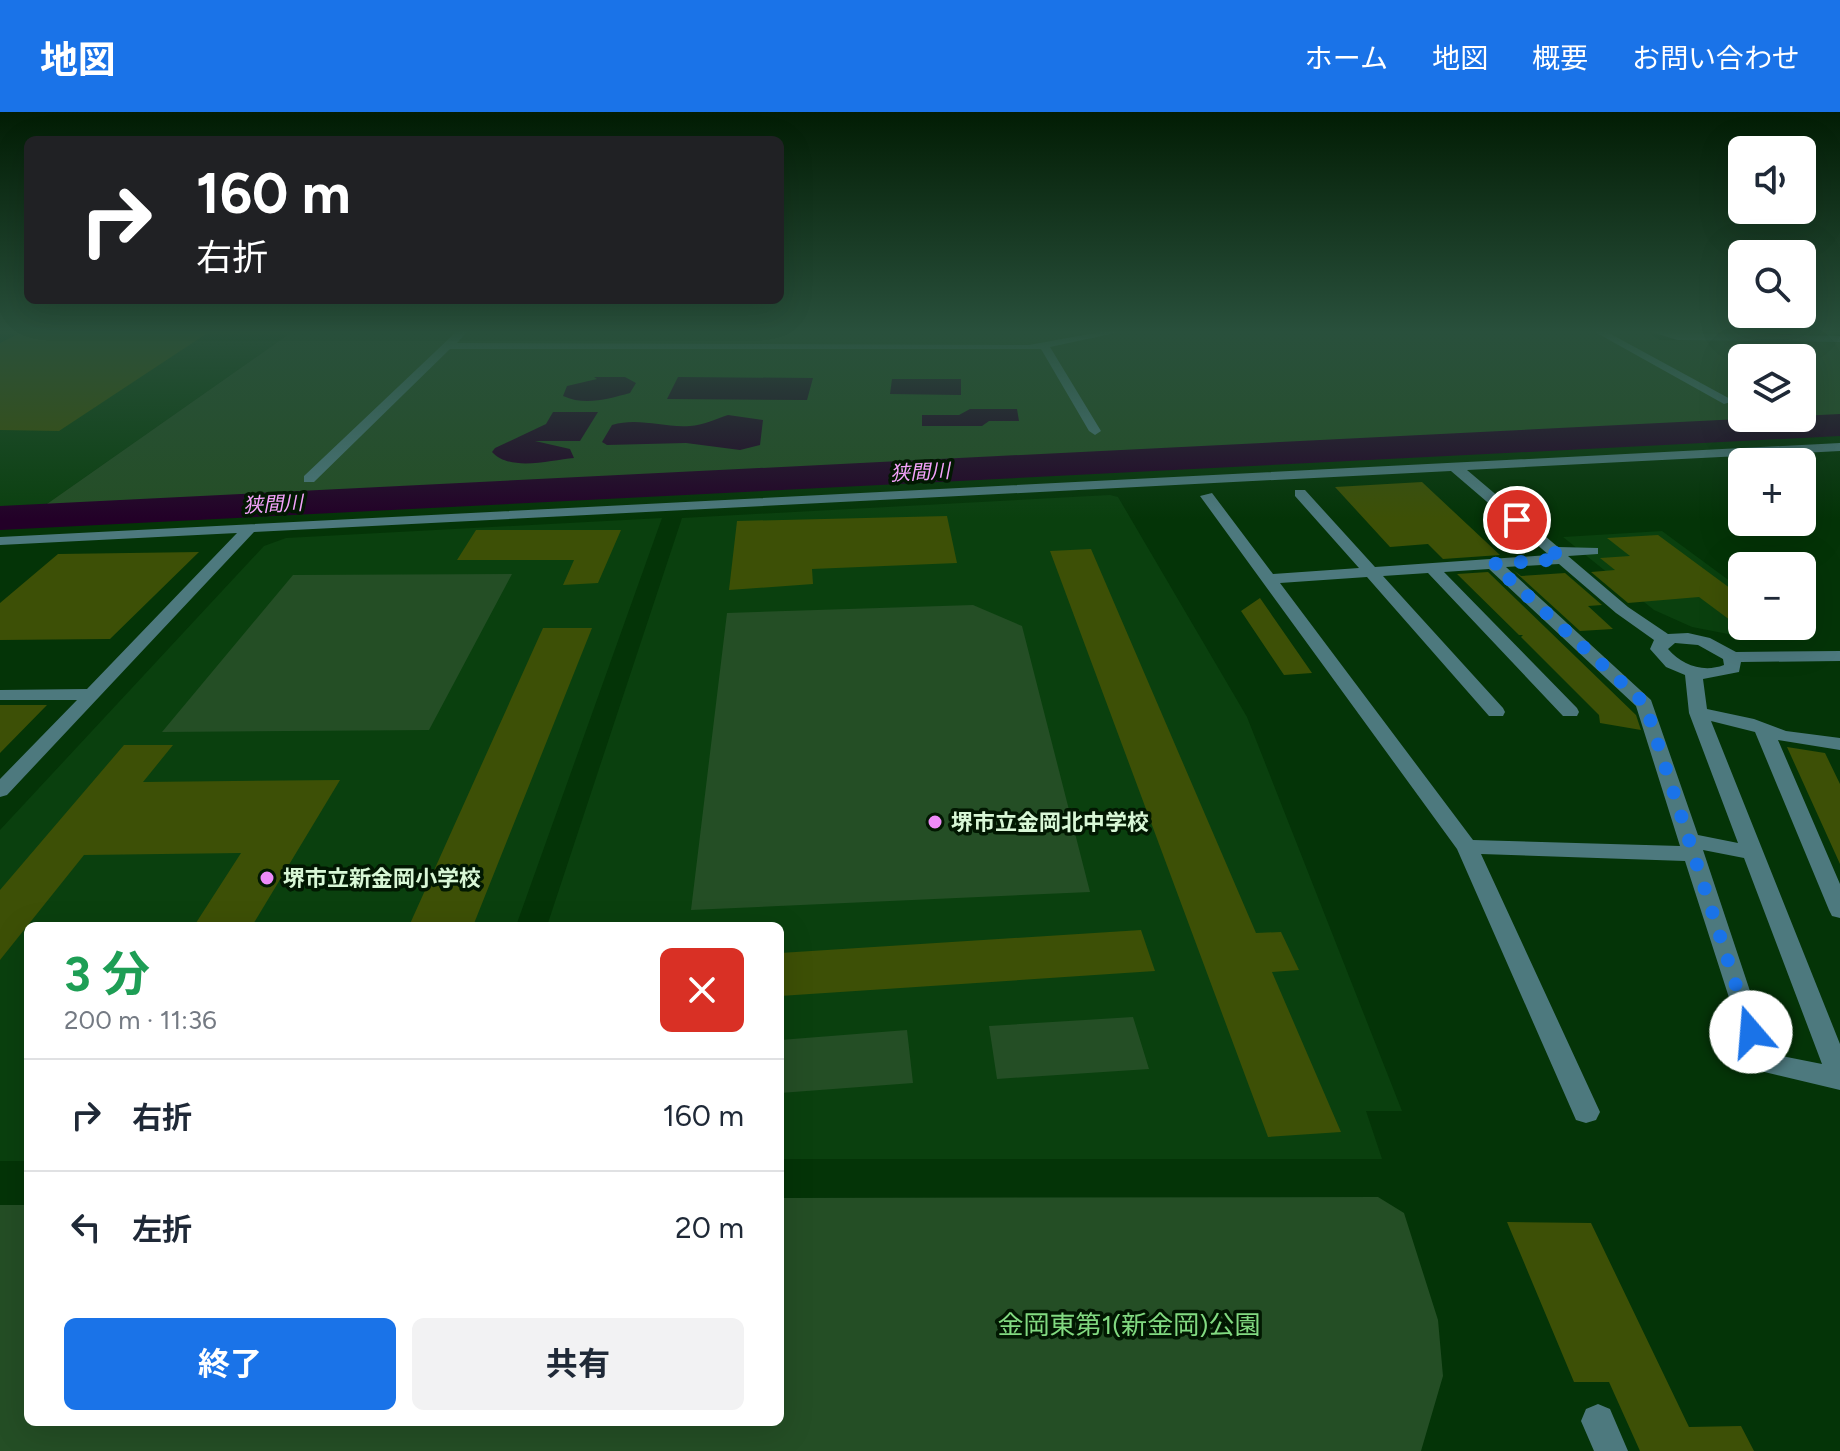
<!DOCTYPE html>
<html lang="ja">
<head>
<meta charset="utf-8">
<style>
	:root { --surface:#fff; --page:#f2f2f3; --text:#1f2937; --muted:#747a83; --line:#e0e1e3; --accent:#1a73e8 }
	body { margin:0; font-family:Figtree,"Noto Sans JP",sans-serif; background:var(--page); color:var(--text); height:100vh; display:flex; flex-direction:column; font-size:30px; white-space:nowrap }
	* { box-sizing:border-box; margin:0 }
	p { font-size:26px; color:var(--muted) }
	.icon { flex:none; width:44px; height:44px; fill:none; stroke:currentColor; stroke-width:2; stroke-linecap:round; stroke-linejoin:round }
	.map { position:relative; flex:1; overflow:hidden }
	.side { position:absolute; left:24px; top:810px; width:760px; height:504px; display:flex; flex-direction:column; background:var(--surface); border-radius:12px; box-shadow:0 8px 32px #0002 }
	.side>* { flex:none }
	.top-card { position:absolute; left:24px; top:24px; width:760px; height:168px; border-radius:12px; box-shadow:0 8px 32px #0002; background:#202124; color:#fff; overflow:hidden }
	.buttons { position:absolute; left:1728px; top:24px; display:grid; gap:16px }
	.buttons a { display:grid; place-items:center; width:88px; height:88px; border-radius:12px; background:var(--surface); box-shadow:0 8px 32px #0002; font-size:40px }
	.pin { position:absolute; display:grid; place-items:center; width:68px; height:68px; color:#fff; margin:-34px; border:4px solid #fff; border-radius:50%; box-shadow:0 2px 8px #0007 }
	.me { position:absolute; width:88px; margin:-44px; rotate:342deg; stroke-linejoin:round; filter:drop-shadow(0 0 6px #0008) }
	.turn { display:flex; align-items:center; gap:28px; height:168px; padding:0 40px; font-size:36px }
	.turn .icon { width:104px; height:104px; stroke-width:2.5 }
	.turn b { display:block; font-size:56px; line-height:68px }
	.round { display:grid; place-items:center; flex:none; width:84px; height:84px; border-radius:12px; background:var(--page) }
	.head { display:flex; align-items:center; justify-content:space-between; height:136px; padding:0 40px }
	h1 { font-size:48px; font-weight:700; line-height:60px; color:#1e9e55 }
	.button { display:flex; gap:16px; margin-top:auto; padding:16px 40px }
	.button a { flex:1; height:92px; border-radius:12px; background:var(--accent); color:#fff; font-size:32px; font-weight:700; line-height:92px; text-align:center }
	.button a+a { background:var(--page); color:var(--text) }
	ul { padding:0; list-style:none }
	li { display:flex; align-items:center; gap:24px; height:112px; padding:0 40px; border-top:2px solid var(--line) }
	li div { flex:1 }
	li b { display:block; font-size:30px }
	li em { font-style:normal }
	header { display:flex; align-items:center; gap:48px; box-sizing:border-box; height:112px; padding:0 40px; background:var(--accent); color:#fff }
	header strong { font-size:38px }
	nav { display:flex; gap:44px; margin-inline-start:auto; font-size:28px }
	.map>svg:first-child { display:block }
</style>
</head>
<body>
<header>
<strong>地図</strong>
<nav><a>ホーム</a><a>地図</a><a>概要</a><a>お問い合わせ</a></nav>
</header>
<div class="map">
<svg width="1840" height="1339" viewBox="0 0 1840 1339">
	<rect width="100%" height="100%" fill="#043407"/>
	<!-- built -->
	<path fill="#0a400e" d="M0,220h292l-248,174 -44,2z
		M1647,220h193v10l-180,-2z
		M1110,383l8,2 129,220 155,394h-36l16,48h-602v-233h-233l135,-408z
		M662,406l-146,408h-488v235h-28v-331l264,-284 22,-8z
		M1662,419l80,59v36h49l19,13 -51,1 -67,-13 -38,-17 -91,-73z"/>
	<!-- green -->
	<path fill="#244e25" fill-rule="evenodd" d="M292,220h1355l13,8 180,2v76l-1796,88zM1742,246h60v60h-60z
		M512,462l-83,156 -267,2 131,-157z
		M973,493l49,21 68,266 -399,18 36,-297z
		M1133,905l16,52 -152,10 -8,-53z
		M907,918l6,53 -133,10v-53z
		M1378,1085l26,16 34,107 5,56 -22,75h-1421v-246h28v217h752v-224z"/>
	<!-- water -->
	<path fill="#230028" d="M594,265h31l11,6 -6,10c-22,6 -45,13 -67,3l4,-10 30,-7z
		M678,265l135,1 -6,22 -140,-1z
		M892,267h69v16l-71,-1z
		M970,297h47l2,12h-30l-7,5h-60v-11h37z
		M553,300h45l-18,29h-45l35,8 4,9c-23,2 -64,14 -82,-6l3,-4 51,-24z
		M728,303l35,5 -3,25 -20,5 -54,-7 -79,2 -5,-3 10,-17c27,-8 51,3 78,1 13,-1 26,-7 38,-11z"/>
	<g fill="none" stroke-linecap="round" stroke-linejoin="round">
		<!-- river -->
		<path fill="#230028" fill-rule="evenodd" d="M1840,302v22l-1840,94v-24z"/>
	</g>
	<!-- building -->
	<path fill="#3d5006" d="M22,220h187l-150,99 -59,-1v-87z
		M1422,370l78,73 -57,4 -15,-15 -38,3 -55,-60z
		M947,404l10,47 -145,6 1,15 -84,6 8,-69z
		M476,418h145l-23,53 -35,2 11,-25h-117z
		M1658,423l84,62v32l-43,-32 -71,6 -37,-31 24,-2 -15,-12 30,-2 -23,-18z
		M1091,437l165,384 25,-1 18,38 -27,2 69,160 -73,5 -218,-586z
		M199,440l-89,87 -110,1v-37l58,-49z
		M1513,458l8,6 44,-3 37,32 -14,1 25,23 -33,2z
		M1488,460l148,143 5,15 -41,-7 -1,-8 -78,-78 2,-2h-4l-62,-61z
		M1260,486l52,75 -28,2 -43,-64z
		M543,516h49l-119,298h-64z
		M0,593h47l-47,48z
		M124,633h49l-30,37 197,-2 -88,146h-58l47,-73 -157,2 -84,105v-70z
		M1787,635l38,6 15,31v80z
		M1141,818l14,41 -375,25v-43z
		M1507,1110l84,1 98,204 52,-1 13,25h-114l-31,-69h-35z"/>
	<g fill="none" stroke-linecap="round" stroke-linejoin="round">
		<!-- minor -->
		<path fill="#4d797e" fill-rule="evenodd" d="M456,220h11l-10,11 572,2 71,-13h20l-70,15 51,84 -6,4 -6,-4 -48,-82h-591l-136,133h-10v-6z
			M1595,220h12l127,69 -10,3z
			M1652,220l188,4v6l-163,-2z
			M1840,331v8l-373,19 91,77 40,1v6l-30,2 60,51 40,27 20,-1 22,5 26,14 104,-1v10l-99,1 -2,10 -36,7 4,30 47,10 32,12 54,7v12l-62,-10 62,144v34l-8,-2 -3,-6 -74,-178 -44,-11 129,323v46l-88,-21 -67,-208 -204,-7 119,258 -4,8 -10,3 -10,-3 -119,-271 -257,-353 12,-3 61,81 86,-6 -64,-72v-6h10l70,77 174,-12 -98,-84 -1197,61 -247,263 -7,2v-18l77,-79h-77v-10l87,-1 150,-156 -237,12v-8zM1559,452l57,49 38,27 -4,9 16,18 19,8 4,38 49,130 -40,-8 -47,-135 -145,-133zM1489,457l147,137 44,140 -207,-6 -193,-257 87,-6 122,139h14l2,-4 -2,-4 -120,-132 45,-3 135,143h14l2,-4 -2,-4 -133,-136zM1675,531l23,2 25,14 1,6c-21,8 -42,0 -56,-16zM1703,738l41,8 78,206 -51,-10z
			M1598,1292l12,5 18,42h-34l-13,-30 5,-12z"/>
	</g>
	<!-- sky -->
	<linearGradient id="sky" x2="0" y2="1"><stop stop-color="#021d04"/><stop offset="0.54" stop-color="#29503c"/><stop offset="1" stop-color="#29503c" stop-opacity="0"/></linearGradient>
	<rect width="1840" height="407" fill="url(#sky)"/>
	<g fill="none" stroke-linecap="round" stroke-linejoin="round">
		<!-- route -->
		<path stroke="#1a73e8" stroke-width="14" stroke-dasharray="0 25.2" d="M1517,408l45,39 -69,5 152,140 106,328"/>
	</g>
	<!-- markers -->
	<g fill="#ee8bf8" stroke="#021802" stroke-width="3">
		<circle cx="935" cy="710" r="8"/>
		<circle cx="267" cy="766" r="8"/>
	</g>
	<g text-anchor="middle" stroke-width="7" stroke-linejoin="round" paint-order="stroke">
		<!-- far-water labels -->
		<g font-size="20" font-style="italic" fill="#f4a2fb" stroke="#021802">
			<text transform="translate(920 360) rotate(-3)" y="7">狭間川</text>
			<text transform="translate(273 392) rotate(-3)" y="7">狭間川</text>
		</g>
		<!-- poi labels -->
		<g font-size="22" font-weight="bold" fill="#d8f7d6" stroke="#021802" text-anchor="start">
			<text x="951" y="718">堺市立金岡北中学校</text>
			<text x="283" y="774">堺市立新金岡小学校</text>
		</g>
		<!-- near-park labels -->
		<g font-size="26" fill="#82da81" stroke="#021802">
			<text x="1129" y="1222">金岡東第1(新金岡)公園</text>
		</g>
	</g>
</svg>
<div class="buttons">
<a><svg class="icon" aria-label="sound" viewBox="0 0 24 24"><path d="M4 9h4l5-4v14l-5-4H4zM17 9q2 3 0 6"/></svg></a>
<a><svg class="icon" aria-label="search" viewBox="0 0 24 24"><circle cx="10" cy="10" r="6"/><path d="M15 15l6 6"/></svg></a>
<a><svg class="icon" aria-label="layers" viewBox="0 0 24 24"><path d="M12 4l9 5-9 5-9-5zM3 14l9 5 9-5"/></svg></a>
<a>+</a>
<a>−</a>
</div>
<div class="pin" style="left:1517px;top:408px;background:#d93025"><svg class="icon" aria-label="arrive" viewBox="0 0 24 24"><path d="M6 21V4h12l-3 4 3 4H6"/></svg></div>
<svg class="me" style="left:1751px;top:920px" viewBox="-20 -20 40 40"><circle r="19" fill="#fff"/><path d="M0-13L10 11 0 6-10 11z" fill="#1a73e8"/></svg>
<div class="top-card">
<div class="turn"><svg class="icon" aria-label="right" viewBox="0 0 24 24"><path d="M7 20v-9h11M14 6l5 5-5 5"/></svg><div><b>160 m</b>右折</div></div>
</div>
<section class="side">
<div class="head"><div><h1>3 分</h1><p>200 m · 11:36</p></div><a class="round" style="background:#d93025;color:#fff"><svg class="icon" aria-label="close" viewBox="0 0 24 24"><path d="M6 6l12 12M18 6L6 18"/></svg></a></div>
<ul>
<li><svg class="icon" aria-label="right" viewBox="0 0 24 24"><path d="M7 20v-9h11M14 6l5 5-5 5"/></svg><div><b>右折</b></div><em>160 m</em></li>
<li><svg class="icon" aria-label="left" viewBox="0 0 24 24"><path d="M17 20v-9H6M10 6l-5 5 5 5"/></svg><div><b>左折</b></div><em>20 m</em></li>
</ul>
<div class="button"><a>終了</a><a>共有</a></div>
</section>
</div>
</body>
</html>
